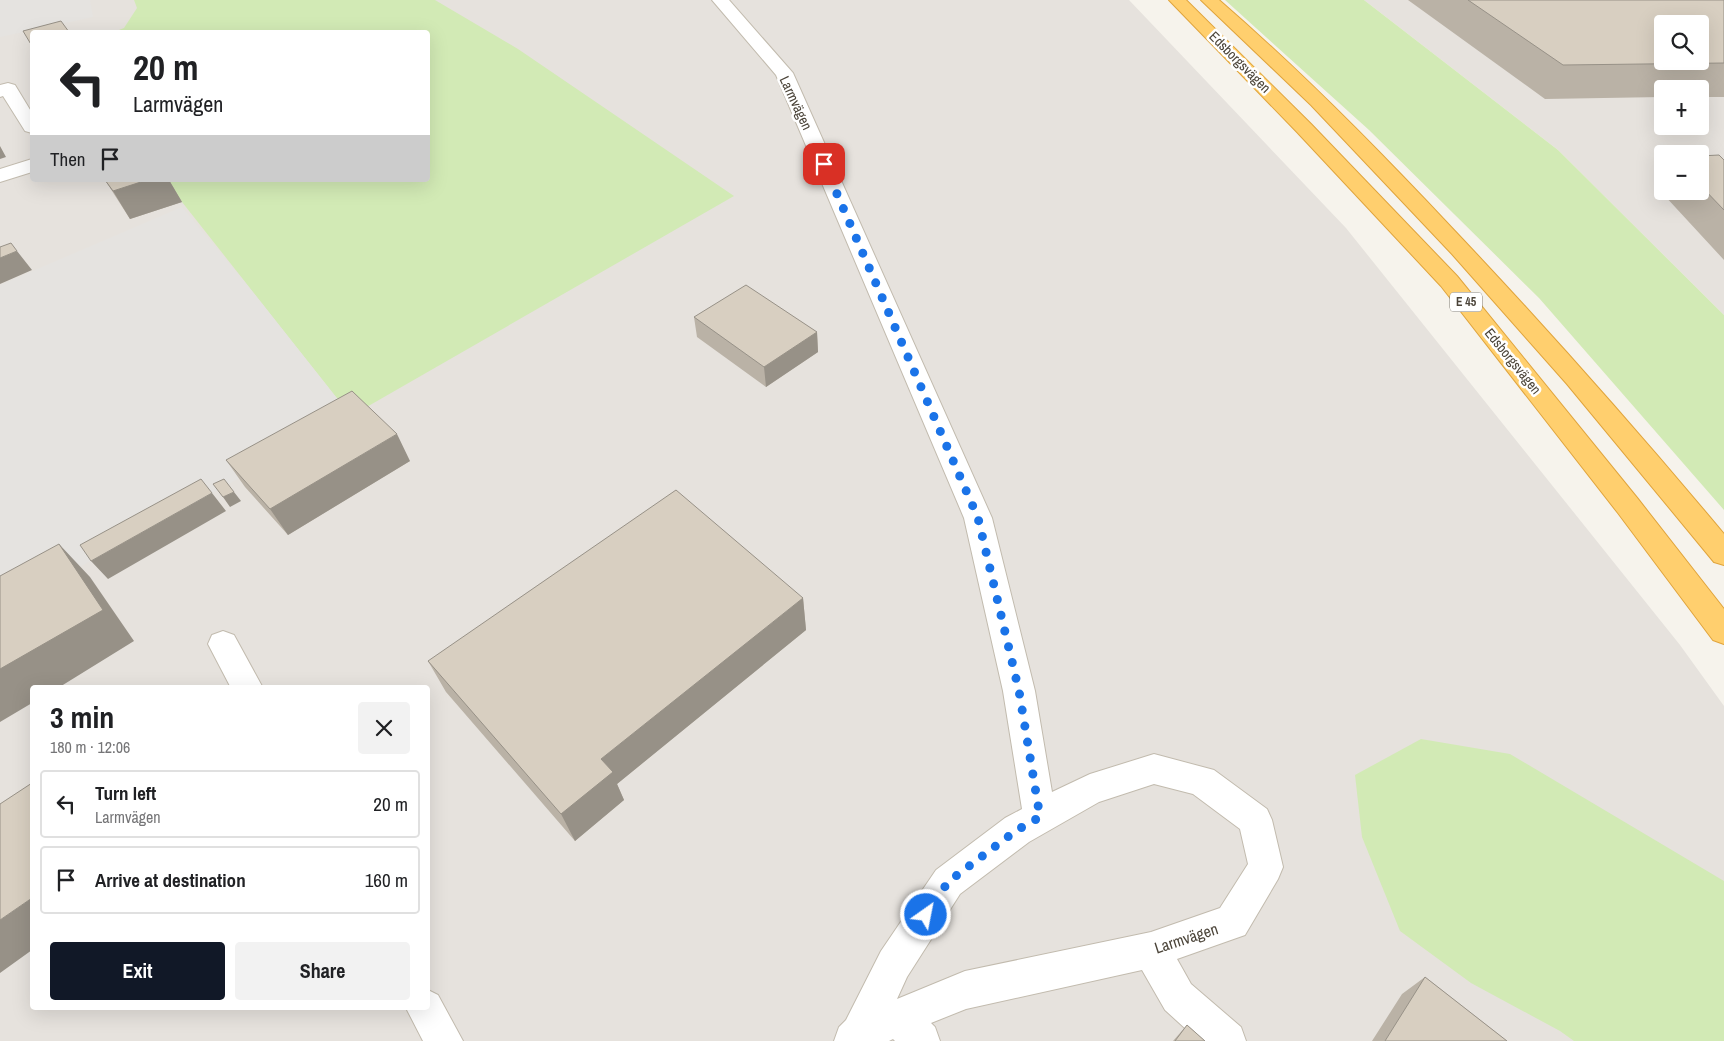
<!DOCTYPE html>
<html lang="en">
<head>
<meta charset="utf-8">
<style>
	:root { --surface:#fff; --page:#f2f2f2; --text:#202124; --muted:#757577; --line:#e0e0e0; --accent:#111827 }
	body { margin:0; font-family:"Archivo Narrow",sans-serif; background:var(--page); color:var(--text); height:100vh; display:flex; flex-direction:column; font-size:19px; white-space:nowrap }
	* { box-sizing:border-box; margin:0 }
	p { font-size:16px; color:var(--muted) }
	.icon { flex:none; width:28px; height:28px; fill:none; stroke:currentColor; stroke-width:2; stroke-linecap:round; stroke-linejoin:round }
	.map { position:relative; flex:1; overflow:hidden }
	.side { position:absolute; left:30px; top:685px; width:400px; height:325px; display:flex; flex-direction:column; background:var(--surface); border-radius:5px; box-shadow:0 5px 20px #0002 }
	.side>* { flex:none }
	.top-card { position:absolute; left:30px; top:30px; width:400px; height:152px; border-radius:5px; box-shadow:0 5px 20px #0002; background:#fff; color:var(--text); overflow:hidden }
	.buttons { position:absolute; left:1654px; top:15px; display:grid; gap:10px }
	.buttons a { display:grid; place-items:center; width:55px; height:55px; border-radius:5px; background:var(--surface); box-shadow:0 5px 20px #0002; font-size:25px }
	.pin { position:absolute; display:grid; place-items:center; width:42px; height:42px; color:#fff; margin:-21px; border-radius:10px; box-shadow:0 2px 8px #0006 }
	.me { position:absolute; width:55px; margin:-28px; rotate:33deg; stroke-linejoin:round; filter:drop-shadow(0 0 4px #0008) }
	.turn { display:flex; align-items:center; gap:18px; height:105px; padding:0 20px; font-size:22px }
	.turn .icon { width:65px; height:65px; stroke-width:2.5 }
	.turn b { display:block; font-size:35px; line-height:42px }
	.then { display:flex; align-items:center; height:48px; padding:0 20px; background:#0003; gap:10px; font-size:19px }
	.round { display:grid; place-items:center; flex:none; width:52px; height:52px; border-radius:5px; background:var(--page) }
	.head { display:flex; align-items:center; justify-content:space-between; height:85px; padding:0 20px }
	h1 { font-size:30px; font-weight:700; line-height:38px }
	.cta { display:flex; gap:10px; margin-top:auto; padding:10px 20px }
	.cta a { flex:1; height:58px; border-radius:5px; background:var(--accent); color:#fff; font-size:20px; font-weight:700; line-height:58px; text-align:center }
	.cta a+a { background:var(--page); color:var(--text) }
	ul { padding:0; list-style:none }
	li { display:flex; align-items:center; gap:15px; height:68px; margin:0 10px 8px; padding:0 10px; border:2px solid var(--line); border-radius:5px }
	li div { flex:1 }
	li b { display:block; font-size:19px }
	li em { font-style:normal }
	.map>svg:first-child { display:block }
</style>
</head>
<body>
<div class="map">
<svg width="1724" height="1041" viewBox="0 0 1724 1041">
	<rect width="100%" height="100%" fill="#f6f3ec"/>
	<!-- industrial -->
	<path fill="#e6e2dd" fill-rule="evenodd" d="M0,0h1129l217,228 334,417 44,61v335h-1724zM32,32h396v148h-396zM32,688h396v320h-396z
		M1364,0h360v315l-166,-165zM1662,24h38v37h-38zM1662,89h38v37h-38zM1662,154h38v37h-38z"/>
	<!-- green -->
	<path fill="#d2eab5" d="M134,0h301l83,49 216,147 -383,220 -169,-214 -15,-22h261v-148h-314l10,-4 13,-20z
		M1225,0h139l194,150 166,165v195l-185,-212 -170,-168z
		M1421,739l89,15 214,127v160h-150l-14,-10 -89,-48 -71,-52 -38,-94 -7,-62z"/>
	<!-- parking -->
	<path fill="#e5e3e0" d="M0,0h90l3,17 -93,20z
		M182,207l62,74 107,135 -351,195v-326z"/>
	<g fill="none" stroke-linecap="round" stroke-linejoin="round">
		<!-- minor casing -->
		<g stroke="#c2bbae" stroke-width="2">
			<path id="minor" d="M712,0h17l64,73 199,445 43,173 17,101 38,-18 64,-20 60,16 53,39 5,11 11,47 -5,12 -33,56 -68,24 14,25 50,43 5,14h-47l-34,-31 -23,-40 -176,39 -35,14 4,4 5,14h-45l-2,-2 -4,2h-55l5,-14 7,-7 35,-69 55,-81 69,-52 17,-9 -19,-118 -39,-173 -188,-443zM1154,784l39,10 47,35 8,35 -28,44 -69,24 -186,39 -68,28 10,-22 53,-83 69,-52 70,-40z
				M8,83l7,2 17,28v20l-7,-2 -22,-35 -3,1v-12z
				M32,159v13l-32,10v-13z
				M223,631l11,4 29,53h-32l-23,-44 4,-9z
				M428,990l10,5 25,46h-40l-17,-33h22z"/>
		</g>
		<!-- highway casing -->
		<g stroke="#e0a43c" stroke-width="2">
			<path id="highway" d="M1169,0h17l125,124 146,152 181,223 86,110v35l-11,-4 -95,-127 -177,-227 -144,-154z
				M1201,0h18c82,71 158,148 232,227 94,99 185,202 273,307v31l-10,-3 -147,-178 -115,-130 -141,-149z"/>
		</g>
		<!-- minor -->
		<use href="#minor" fill="#fff" fill-rule="evenodd"/>
		<!-- highway -->
		<use href="#highway" fill="#ffcf6e" fill-rule="evenodd"/>
	</g>
	<!-- wall -->
	<path fill="#bab2a6" d="M1408,0h316v97h-24v-8h-38v8l-117,2z
		M1700,156l24,4v100l-60,-65 2,-4h34z
		M105,180h64l13,22 -52,17z
		M694,317l123,15 1,20 -52,35 -69,-50z
		M226,460l184,1 -122,74 -43,-48z
		M803,598l3,32 -189,154 7,16 -49,41 -129,-149 -18,-31z
		M1425,977l82,64h-135l30,-47z
		M1187,1025l18,16h-32z"/>
	<!-- shaded-wall -->
	<path fill="#979187" d="M0,146l6,11 -6,2z
		M147,180h22l13,22 -52,17 -17,-28z
		M17,251l15,19 -32,14v-26z
		M817,332l1,20 -52,35 -2,-20z
		M397,434l13,27 -122,74 -18,-26z
		M234,492l7,9 -11,6 -7,-10z
		M212,493l14,18 -118,68 -17,-18z
		M59,544l31,33 44,64 -76,47h-26v15l-32,19v-53z
		M803,598l3,32 -189,154 7,16 -49,41 -14,-27 40,-55z
		M32,898v52l-32,23v-53z"/>
	<!-- building -->
	<path fill="#d8cfc1" stroke="#979187" fill-rule="evenodd" d="M1468,0h256v63l-161,2zM1662,24h38v37h-38z
		M61,21l8,11h-37v14l-9,-15z
		M1719,155l5,5v50l-24,-25v-19h9l-9,-9v-1z
		M105,180h42l-34,11z
		M11,243l6,8 -17,7v-11z
		M746,285l71,47 -53,35 -70,-50z
		M352,391l45,43 -127,75 -44,-49z
		M201,479l11,14 -121,68 -11,-16z
		M224,479l10,13 -11,5 -10,-13z
		M676,490l127,108 -202,161 12,13 -52,42 -133,-153z
		M59,544l44,66 -103,59v-93z
		M32,783v115l-32,22v-116z
		M1425,977l82,64h-122z
		M1187,1025l18,16h-30z"/>
	<g fill="none" stroke-linecap="round" stroke-linejoin="round">
		<!-- route -->
		<path stroke="#1a73e8" stroke-width="9" stroke-dasharray="0 16.2" d="M824,164l154,354 41,173 21,126 -23,13 -69,52 -22,33"/>
	</g>
	<g text-anchor="middle" stroke-width="5" stroke-linejoin="round" paint-order="stroke">
		<!-- shield labels -->
		<rect fill="#fff" stroke="#817c74" stroke-width="1" x="1450" y="292.5" width="32" height="19" rx="4"/>
		<g font-size="12" font-weight="bold" fill="#4b4439">
			<text x="1466" y="306">E 45</text>
		</g>
		<!-- street labels -->
		<g font-size="14" fill="#4b4439" stroke="#fff">
			<text transform="translate(1240 62) rotate(45)" y="5">Edsborgsvägen</text>
			<text transform="translate(796 103) rotate(65)" y="5">Larmvägen</text>
			<text transform="translate(1513 361) rotate(51)" y="5">Edsborgsvägen</text>
		</g>
		<!-- near-street labels -->
		<g font-size="16" fill="#4b4439" stroke="#fff">
			<text transform="translate(1186 938) rotate(-18)" y="6">Larmvägen</text>
		</g>
	</g>
</svg>
<div class="buttons">
<a><svg class="icon" aria-label="search" viewBox="0 0 24 24"><circle cx="10" cy="10" r="6"/><path d="M15 15l6 6"/></svg></a>
<a>+</a>
<a>−</a>
</div>
<div class="pin" style="left:824px;top:164px;background:#d93025"><svg class="icon" aria-label="arrive" viewBox="0 0 24 24"><path d="M6 21V4h12l-3 4 3 4H6"/></svg></div>
<svg class="me" style="left:926px;top:915px" viewBox="-20 -20 40 40"><circle r="17" fill="#1a73e8" stroke="#fff" stroke-width="3"/><path d="M0-11L8 9 0 5-8 9z" fill="#fff"/></svg>
<div class="top-card">
<div class="turn"><svg class="icon" aria-label="left" viewBox="0 0 24 24"><path d="M17 20v-9H6M10 6l-5 5 5 5"/></svg><div><b>20 m</b>Larmvägen</div></div>
<div class="then">Then<svg class="icon" aria-label="arrive" viewBox="0 0 24 24"><path d="M6 21V4h12l-3 4 3 4H6"/></svg></div>
</div>
<section class="side">
<div class="head"><div><h1>3 min</h1><p>180 m · 12:06</p></div><a class="round"><svg class="icon" aria-label="close" viewBox="0 0 24 24"><path d="M6 6l12 12M18 6L6 18"/></svg></a></div>
<ul>
<li><svg class="icon" aria-label="left" viewBox="0 0 24 24"><path d="M17 20v-9H6M10 6l-5 5 5 5"/></svg><div><b>Turn left</b><p>Larmvägen</p></div><em>20 m</em></li>
<li><svg class="icon" aria-label="arrive" viewBox="0 0 24 24"><path d="M6 21V4h12l-3 4 3 4H6"/></svg><div><b>Arrive at destination</b></div><em>160 m</em></li>
</ul>
<div class="cta"><a>Exit</a><a>Share</a></div>
</section>
</div>
</body>
</html>
